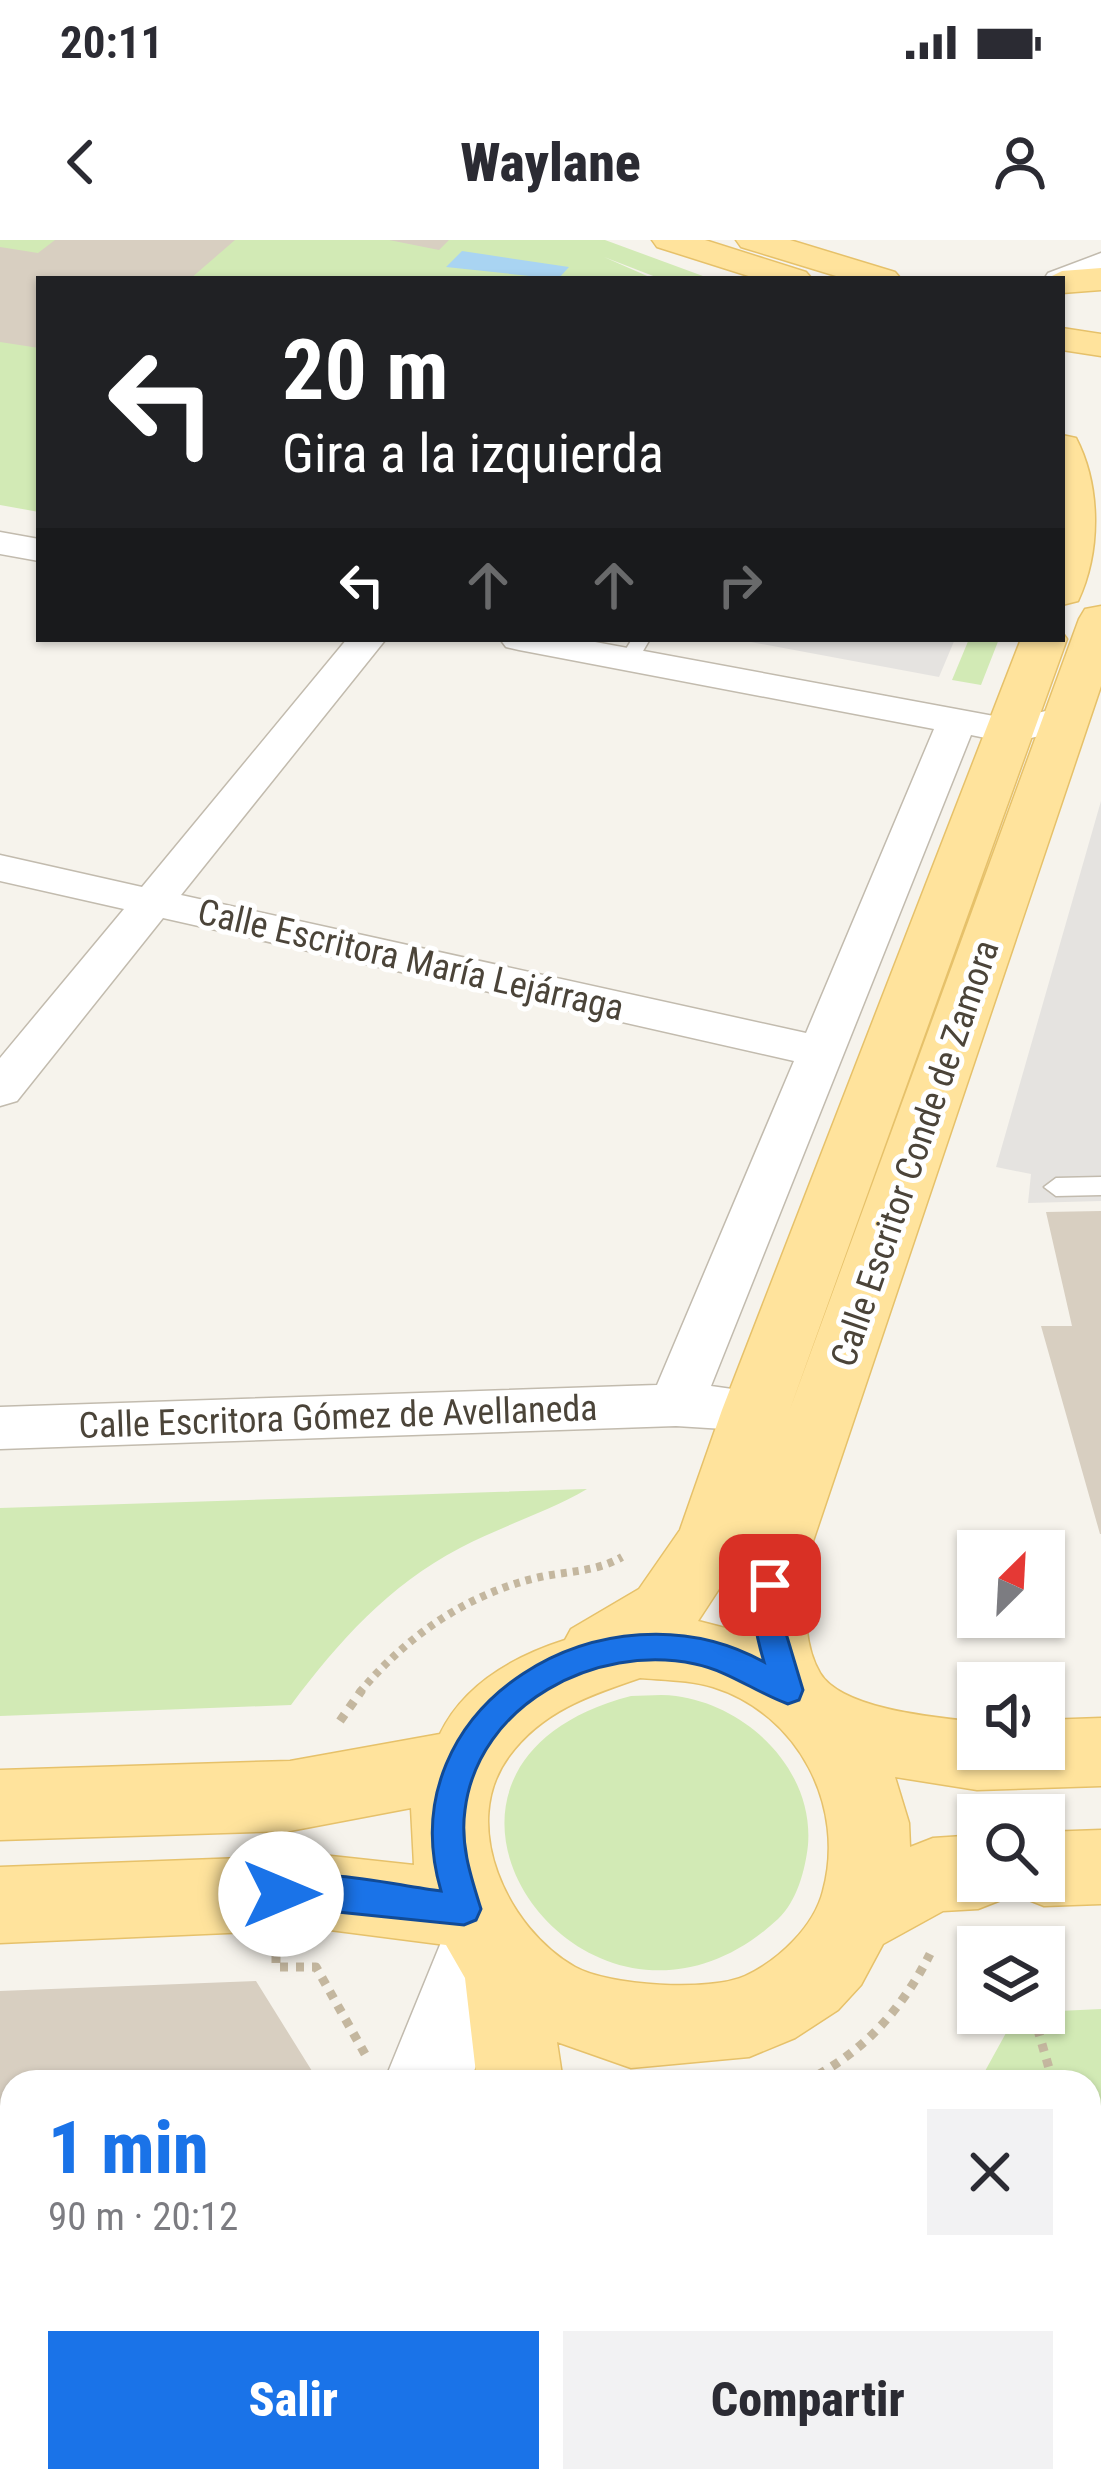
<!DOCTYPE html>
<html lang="es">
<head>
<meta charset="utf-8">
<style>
	:root { --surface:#fff; --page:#f2f2f3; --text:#2b2b33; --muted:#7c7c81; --accent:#1a73e8 }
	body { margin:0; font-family:"Roboto Condensed",sans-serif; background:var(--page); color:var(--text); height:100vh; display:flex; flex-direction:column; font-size:45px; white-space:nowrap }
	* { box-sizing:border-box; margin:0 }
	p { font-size:39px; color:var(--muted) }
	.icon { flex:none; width:66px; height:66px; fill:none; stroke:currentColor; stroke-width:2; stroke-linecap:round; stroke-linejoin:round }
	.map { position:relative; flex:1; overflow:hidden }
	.sheet { position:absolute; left:0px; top:1830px; width:1101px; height:423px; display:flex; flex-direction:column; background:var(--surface); border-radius:36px 36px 0 0; box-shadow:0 3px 9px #0004 }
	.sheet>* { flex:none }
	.banner { position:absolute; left:36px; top:36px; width:1029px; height:366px; border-radius:0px; box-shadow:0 3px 9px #0004; background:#202124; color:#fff; overflow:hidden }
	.needle { width:78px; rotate:24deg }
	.buttons { position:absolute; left:957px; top:1290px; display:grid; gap:24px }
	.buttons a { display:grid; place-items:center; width:108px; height:108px; border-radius:0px; background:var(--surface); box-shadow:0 3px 9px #0004; font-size:60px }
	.pin { position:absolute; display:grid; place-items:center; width:102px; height:102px; color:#fff; margin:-51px; border-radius:24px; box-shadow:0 6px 18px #0006 }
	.me { position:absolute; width:132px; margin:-66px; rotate:90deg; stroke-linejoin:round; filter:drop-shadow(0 0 9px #0008) }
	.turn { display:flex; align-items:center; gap:42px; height:252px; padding:0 48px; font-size:54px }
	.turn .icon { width:156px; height:156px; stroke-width:2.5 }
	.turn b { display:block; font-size:84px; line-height:102px }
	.lanes { display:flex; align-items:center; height:114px; padding:0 48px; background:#0003; justify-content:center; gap:60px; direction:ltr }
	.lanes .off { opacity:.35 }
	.round { display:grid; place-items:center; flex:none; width:126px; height:126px; border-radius:0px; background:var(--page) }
	.head { display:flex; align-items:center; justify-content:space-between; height:204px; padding:0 48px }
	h1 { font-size:72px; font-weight:800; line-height:90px; color:var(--accent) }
	.cta { display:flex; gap:24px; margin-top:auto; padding:24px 48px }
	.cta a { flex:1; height:138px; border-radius:0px; background:var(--accent); color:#fff; font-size:48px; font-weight:800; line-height:138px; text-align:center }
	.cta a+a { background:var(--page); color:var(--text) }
	.status { display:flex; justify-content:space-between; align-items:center; height:84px; padding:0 60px; background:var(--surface); direction:ltr }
	.status svg { height:33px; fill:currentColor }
	header { display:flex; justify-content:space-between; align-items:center; height:156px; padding:0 48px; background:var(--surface); font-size:54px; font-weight:800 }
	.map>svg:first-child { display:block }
</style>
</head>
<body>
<div class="status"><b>20:11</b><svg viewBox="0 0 49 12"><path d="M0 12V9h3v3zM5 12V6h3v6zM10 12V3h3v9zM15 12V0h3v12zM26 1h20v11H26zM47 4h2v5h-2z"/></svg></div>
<header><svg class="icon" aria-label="back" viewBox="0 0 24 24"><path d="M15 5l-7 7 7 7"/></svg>Waylane<svg class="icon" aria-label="person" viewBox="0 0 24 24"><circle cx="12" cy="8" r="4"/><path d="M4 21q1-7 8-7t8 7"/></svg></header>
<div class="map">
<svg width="1101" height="2251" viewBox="0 0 1101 2251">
	<rect width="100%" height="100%" fill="#f6f3ec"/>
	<!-- green -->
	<path fill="#d2eab5" d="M0,0h605l106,39h-50l-57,-22 50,22h-615v233l-39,-7z
		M969,399h30l-18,46 -29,-5z
		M587,1249c-41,24 -86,37 -127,59 -72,38 -121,93 -169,157l-291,11v-208z
		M631,1456c15,0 31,-2 45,0 73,10 138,75 132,149 -3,26 -11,56 -30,74 -189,176 -423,-151 -147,-223z
		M1101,1769v482h-506l3,-10h491v-399h-110l38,-69z"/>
	<!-- parking -->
	<path fill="#e5e3e0" d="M735,399h220l-16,38z
		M1101,561v400l-73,2 3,-29 -35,-7z"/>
	<!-- water -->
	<path fill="#a9d4f2" d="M462,11l107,16 -11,12 -112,-12z"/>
	<!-- building -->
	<path fill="#d8cfc1" d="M55,0h180l-45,39h-151v69l-39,-6v-95l38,6z
		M389,0h60l-10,10z
		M1101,971v323h-1l-59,-208h31l-26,-114z
		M256,1741l56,90 -5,11h-295v384l-12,1v-476z
		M43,2241h102l-4,10h-99z"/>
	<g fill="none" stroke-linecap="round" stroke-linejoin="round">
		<!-- service casing -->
		<g stroke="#c2bbae" stroke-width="3">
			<path id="service" d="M632,399h18l-14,24 -7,2 -9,-6z
				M1101,937v18l-45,1 -12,-9 12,-9z"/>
		</g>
		<!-- minor casing -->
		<g stroke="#c2bbae" stroke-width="3">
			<path id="minor" d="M1101,13v19l-39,15v-8h-18l4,-6z
				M0,292l39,7v22l-39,-7z
				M347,399h39l-205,256 625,138 128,-304 -415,-79 -13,-3 -6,-8h79l431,80 58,-13 14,4 6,8 -6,8 -72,17 -39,-8 -260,651 64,9 9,15 -9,15 -19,6 -80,-5 -676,23v-42l657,-22 137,-324 -631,-143 -146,183 -17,5v-48l124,-149 -124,-28v-26l142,32z"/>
		</g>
		<!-- tertiary casing -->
		<g stroke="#c2bbae" stroke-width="3">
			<path id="tertiary" d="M482,1661l29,12 12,27 -53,142h-86l69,-169z
				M229,2241h98l-4,10h-98z"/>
		</g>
		<!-- primary casing -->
		<g stroke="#e6c16a" stroke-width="3">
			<path id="primary" d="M652,0h53l101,32 6,7h-54l-101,-32z
				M736,0h54l105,32 6,7h-55l-105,-32z
				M1101,28v22l-39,3v-14h-16l16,-8z
				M1062,88l39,6v22l-39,-6z
				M1062,195l14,3c25,48 25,114 2,163l-16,4z
				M1101,366v80l-295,876c0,35 -5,79 14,111 22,37 119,45 158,49v27h66v-29l57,-2v68l-124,4 -82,-13 14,46 1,24 23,-9 45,-3v46h66v-49l57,-2v74l-57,2 -28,-11 -4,-9 -6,12 -28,11 -35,2 -60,33 -22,41 -23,25 -43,28 -46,19 -118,11 -74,-26 6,40h-86l-12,-104 -19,-33 -124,-16 -322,14v-76l322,-12 92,10 -3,-57 -121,23 -290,9v-70l290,-9 150,-27c24,-50 75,-78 125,-94l6,-11 68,-40 41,-59 42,-120 299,-771h41v-7l5,7 -278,773 290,-793 6,-10zM734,1326l-1,64 -35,-9zM640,1438c24,2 50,2 73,9 86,27 133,120 110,204 -9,36 -45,70 -78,85 -35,16 -136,10 -170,-9 -67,-38 -117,-142 -66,-211 33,-45 81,-61 131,-78z
				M355,2241h175l-3,10h-175z"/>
		</g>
		<!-- path-far1 -->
		<path stroke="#c4b79f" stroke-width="8" stroke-dasharray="6 6" stroke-linecap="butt" d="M359,1453c48,-57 107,-99 181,-116 28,-6 56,-5 82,-20"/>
		<!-- path -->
		<path stroke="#c4b79f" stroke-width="9" stroke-dasharray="8 8" stroke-linecap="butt" d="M340,1481l22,-31
			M276,1715v12h40l49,87
			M1033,1773l20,69
			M804,1842c58,-28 97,-71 126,-128
			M1089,2210l12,17
			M950,2251l1,-10"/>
		<!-- service -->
		<use href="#service" fill="#fff" fill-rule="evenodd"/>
		<!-- minor -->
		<use href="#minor" fill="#fff" fill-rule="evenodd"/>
		<!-- tertiary -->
		<use href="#tertiary" fill="#fff" fill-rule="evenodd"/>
		<!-- primary -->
		<use href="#primary" fill="#ffe39c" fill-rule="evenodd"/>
	</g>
	<!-- route -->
	<path fill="#1a73e8" stroke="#114b97" stroke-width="3" d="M770,1332l11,4 4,9v45l18,60 -4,10 -11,4c-33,-12 -59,-33 -93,-40 -99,-21 -217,40 -230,146 -5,35 6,67 16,99l-5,11 -12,5 -194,-20 -5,-11 5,-11c50,-19 120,2 171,8 -55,-187 166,-316 323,-229 -8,-27 -16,-59 -4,-86z"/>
	<g text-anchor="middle" stroke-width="10" stroke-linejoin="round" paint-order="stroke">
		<!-- street labels -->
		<g font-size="36" fill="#4b4439" stroke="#fff">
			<text transform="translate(411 719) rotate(13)" y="13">Calle Escritora María Lejárraga</text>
			<text transform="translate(914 913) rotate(-71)" y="13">Calle Escritor Conde de Zamora</text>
			<text transform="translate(338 1176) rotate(-2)" y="13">Calle Escritora Gómez de Avellaneda</text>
		</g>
	</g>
</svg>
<div class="buttons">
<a><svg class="needle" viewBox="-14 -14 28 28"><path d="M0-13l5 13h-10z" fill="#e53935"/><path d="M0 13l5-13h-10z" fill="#7c7c81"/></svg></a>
<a><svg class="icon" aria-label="sound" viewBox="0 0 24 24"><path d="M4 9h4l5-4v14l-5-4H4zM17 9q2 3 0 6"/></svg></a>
<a><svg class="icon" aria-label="search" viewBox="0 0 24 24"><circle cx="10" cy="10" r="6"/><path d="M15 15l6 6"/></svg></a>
<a><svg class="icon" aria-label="layers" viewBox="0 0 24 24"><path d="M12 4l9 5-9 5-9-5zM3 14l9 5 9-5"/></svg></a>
</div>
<div class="pin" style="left:770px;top:1345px;background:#d93025"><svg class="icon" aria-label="arrive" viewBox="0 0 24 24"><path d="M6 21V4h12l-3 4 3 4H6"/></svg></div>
<svg class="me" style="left:281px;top:1654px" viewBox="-20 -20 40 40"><circle r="19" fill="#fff"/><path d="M0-13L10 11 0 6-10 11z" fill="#1a73e8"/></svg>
<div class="banner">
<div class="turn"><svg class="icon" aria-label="left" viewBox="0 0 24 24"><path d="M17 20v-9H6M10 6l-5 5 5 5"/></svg><div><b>20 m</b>Gira a la izquierda</div></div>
<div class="lanes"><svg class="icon" aria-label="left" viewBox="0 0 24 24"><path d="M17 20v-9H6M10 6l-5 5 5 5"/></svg><svg class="icon off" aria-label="ahead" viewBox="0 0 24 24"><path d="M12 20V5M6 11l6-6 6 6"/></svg><svg class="icon off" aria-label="ahead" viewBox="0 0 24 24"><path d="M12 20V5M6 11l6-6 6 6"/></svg><svg class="icon off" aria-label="right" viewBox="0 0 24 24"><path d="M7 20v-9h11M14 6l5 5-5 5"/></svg></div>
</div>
<section class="sheet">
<div class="head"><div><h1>1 min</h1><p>90 m · 20:12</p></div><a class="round"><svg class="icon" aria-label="close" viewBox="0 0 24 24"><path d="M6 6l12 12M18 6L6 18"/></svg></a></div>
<div class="cta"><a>Salir</a><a>Compartir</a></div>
</section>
</div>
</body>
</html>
